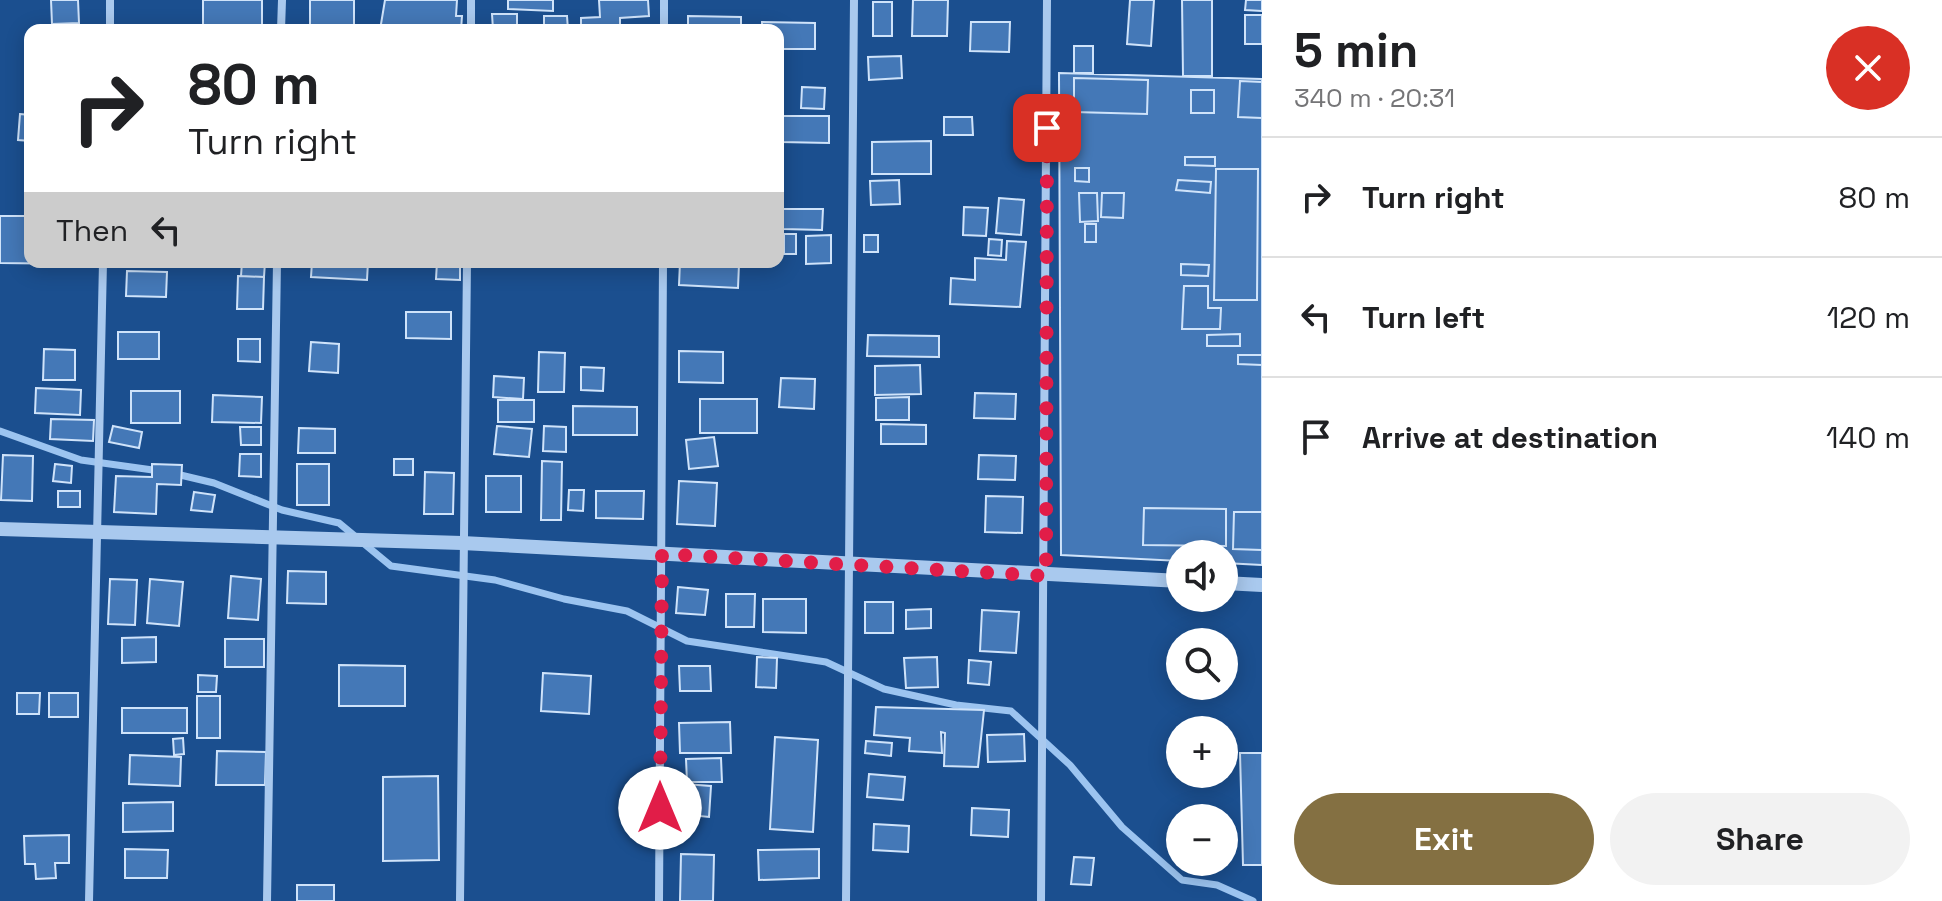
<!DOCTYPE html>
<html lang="en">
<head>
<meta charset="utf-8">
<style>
	:root { --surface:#fff; --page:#f2f2f2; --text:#202124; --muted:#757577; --line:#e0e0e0; --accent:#847042 }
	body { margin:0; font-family:"Space Grotesk",sans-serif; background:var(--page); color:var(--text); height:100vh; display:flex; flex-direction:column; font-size:30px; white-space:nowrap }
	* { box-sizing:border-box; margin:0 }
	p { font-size:26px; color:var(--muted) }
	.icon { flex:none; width:44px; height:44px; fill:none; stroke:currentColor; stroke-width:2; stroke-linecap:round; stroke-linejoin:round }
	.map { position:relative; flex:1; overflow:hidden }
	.panel { display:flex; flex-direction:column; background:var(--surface); width:680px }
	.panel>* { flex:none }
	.hud { position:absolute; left:24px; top:24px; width:760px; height:244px; border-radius:16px; box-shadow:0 4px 20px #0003; background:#fff; color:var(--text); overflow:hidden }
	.buttons { position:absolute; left:1166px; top:540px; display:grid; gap:16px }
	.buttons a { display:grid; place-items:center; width:72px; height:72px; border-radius:50%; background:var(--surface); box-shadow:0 4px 20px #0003; font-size:40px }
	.pin { position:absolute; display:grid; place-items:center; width:68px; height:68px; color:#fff; margin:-34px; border-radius:16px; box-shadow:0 4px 12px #0006 }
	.me { position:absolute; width:88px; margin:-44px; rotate:0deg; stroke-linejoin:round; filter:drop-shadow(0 0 6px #0008) }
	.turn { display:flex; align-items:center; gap:28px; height:168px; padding:0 32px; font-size:36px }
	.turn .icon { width:104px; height:104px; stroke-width:2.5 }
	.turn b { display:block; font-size:56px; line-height:68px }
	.then { display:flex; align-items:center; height:76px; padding:0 32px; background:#0003; gap:16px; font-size:30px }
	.round { display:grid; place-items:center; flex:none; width:84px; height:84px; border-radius:42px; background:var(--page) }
	.headline { display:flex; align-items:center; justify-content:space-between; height:136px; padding:0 32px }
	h1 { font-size:48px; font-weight:800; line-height:60px }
	.button { display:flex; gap:16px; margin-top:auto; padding:16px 32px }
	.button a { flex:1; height:92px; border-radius:48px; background:var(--accent); color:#fff; font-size:32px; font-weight:800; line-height:92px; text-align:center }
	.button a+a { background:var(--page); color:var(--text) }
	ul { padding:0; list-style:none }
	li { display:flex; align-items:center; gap:24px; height:120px; padding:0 32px; border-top:2px solid var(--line) }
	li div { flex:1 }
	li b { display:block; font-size:30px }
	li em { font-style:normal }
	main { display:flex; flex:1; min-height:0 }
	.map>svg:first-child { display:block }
</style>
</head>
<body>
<main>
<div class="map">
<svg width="1262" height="901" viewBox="0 0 1262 901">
	<rect width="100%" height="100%" fill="#1b4f8f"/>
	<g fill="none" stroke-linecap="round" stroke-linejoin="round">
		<!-- stream -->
		<path stroke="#9cc4f0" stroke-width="7" d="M0,431l81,29 79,11
			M172,473l42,10 68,27 57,13 52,43 104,14 69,19 63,12 60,30 139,21 58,27 72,16 55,6 59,54 52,62 60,53 35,5 36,16"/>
	</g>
	<!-- building -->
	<path fill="#4478b7" stroke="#cfe3fa" stroke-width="2" d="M51,0h27l1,23 -27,1z
		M203,0h59v28h-59z
		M310,0h44v30h-44z
		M385,0h72l-1,16h6l-1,14h-81z
		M508,0h45v11l-45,-2z
		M599,0h49l1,16 -29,2v12h-39v-12l19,-1z
		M913,0h35l-1,36h-35z
		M1130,0h24l-3,46 -24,-2z
		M1182,0h30v76h-29z
		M1246,0h16v11l-17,-1z
		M873,2h19v34h-19z
		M492,14h25v16h-24z
		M1245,15h17v29h-17z
		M544,16h23l1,14h-24z
		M688,16l53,1v13h-53z
		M762,22l53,1v26h-37v-19h-16z
		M971,22h39l-1,30 -39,-1z
		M1074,46h19v27h-19z
		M901,56l1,22 -33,2 -1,-23z
		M1059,73l203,6v486l-38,-2v-9h-44v7l-119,-6z
		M1074,78l74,2 -1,34 -73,-2z
		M1240,81l22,1v36l-24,-1z
		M802,87l23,1 -1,21 -23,-1z
		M1191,90h23v23h-23z
		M20,114l10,1v26l-12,-1z
		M781,116h48v27l-48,-1z
		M944,117h28l1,18h-29z
		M931,141v33h-59v-32z
		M1185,157h30v9l-30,-1z
		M1075,168h14v14l-14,-1z
		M1216,169h42l-1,131h-43z
		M899,180l1,24 -29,1 -1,-24z
		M1178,180l33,2 -1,11 -34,-3z
		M1079,193h18l1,28 -18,1z
		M1102,193h22l-1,25 -22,-1z
		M999,198l25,2 -3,35 -25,-2z
		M964,207l24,1 -2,28 -23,-1z
		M783,209h40l-1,21 -39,-1z
		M0,216h30v46l48,2 -78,-1z
		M1085,224h11v18h-11z
		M784,234h12v20h-12z
		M831,235v28l-25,1v-28z
		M864,235h14v17h-14z
		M989,239l13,1 -1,16 -13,-1z
		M1007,241l19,1 -6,65 -70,-3 1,-26 24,2v-22l31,2z
		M242,262h23l-1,15 -23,-1z
		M312,262h56l-1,18 -56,-3z
		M437,262h23v18l-24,-1z
		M680,262l59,2 -1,24 -59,-3z
		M1181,264l28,1 -1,11 -27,-1z
		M127,271l40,1 -1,25 -40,-1z
		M238,276l26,1 -1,32h-26z
		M1184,286h24v22h13l-1,21h-38z
		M406,312h45v27l-45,-1z
		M118,332h41v27h-41z
		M1240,334v12h-33v-11z
		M868,335l71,1v21l-72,-1z
		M238,339h22v23l-22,-1z
		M311,342l28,2 -1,29 -29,-2z
		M44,349l31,1v30h-32z
		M679,351l44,1v31l-44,-1z
		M539,352l26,1 -1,39h-26z
		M1238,355h24v10l-24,-1z
		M920,365l1,29 -46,1v-29z
		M581,367l23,1 -1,23 -22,-1z
		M494,376l30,2 -1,21 -30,-2z
		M781,378l34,1 -1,30 -35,-2z
		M36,388l45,2 -1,25 -45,-2z
		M131,391h49v32h-49z
		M975,393l41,1 -1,25 -41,-1z
		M213,395l49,2 -1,26 -49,-1z
		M909,397v23h-33v-22z
		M700,399h57v34h-57z
		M498,400h36v22h-36z
		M573,406l64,1v28h-64z
		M51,419l43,1 -1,21 -43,-2z
		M881,424l45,1v19h-45z
		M113,426l29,6 -3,16 -30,-6z
		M497,426l35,3 -3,28 -35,-3z
		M544,426l22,1v25l-23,-1z
		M240,427h21v18h-20z
		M299,428l36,1v24h-37z
		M714,437l4,29 -29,3 -3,-29z
		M240,454h21v23l-22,-1z
		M3,455l30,1 -1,45 -31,-1z
		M979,455l37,1 -1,24 -37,-1z
		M394,459h19v16h-19z
		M542,461l20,1 -1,58h-20z
		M55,464l17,2 -1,17 -18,-2z
		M152,464l30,1 -1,20 -24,-1 -1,30 -42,-2 2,-36 36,1z
		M297,464h32v41h-32z
		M425,472l29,1 -1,41h-29z
		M486,476h35v36h-35z
		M679,481l38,2 -2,43 -38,-2z
		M569,490h15l-1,21 -15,-1z
		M58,491h22v16h-22z
		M596,491h48l-1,28 -47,-1z
		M194,492l21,3 -3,17 -21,-2z
		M986,496l37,1 -1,36 -37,-1z
		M1144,508l82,1v37l-83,-1z
		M1234,512h28v38l-29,-1z
		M288,571l38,1v32l-39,-1z
		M231,576l30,3 -3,41 -30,-2z
		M110,579l27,1 -2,45 -27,-1z
		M150,579l33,3 -4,44 -32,-3z
		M678,587l30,3 -3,25 -29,-2z
		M726,594h29l-1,33h-28z
		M763,599h43v34l-43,-1z
		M865,602h28v31h-28z
		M931,609v19l-25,1v-19z
		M982,610l37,2 -3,41 -36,-2z
		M156,637v25l-34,1v-25z
		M225,639h39v28h-39z
		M757,657l20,1 -1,30 -20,-1z
		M937,657l1,30 -32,1 -2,-30z
		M969,660l22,2 -2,23 -21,-2z
		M339,665l66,1v40h-66z
		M679,666h31l1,25h-31z
		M543,673l48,3 -2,38 -48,-3z
		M198,675l19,1 -1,16h-18z
		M17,693h23l-1,21h-22z
		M49,693h29v24h-29z
		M197,696h23v42h-23z
		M876,707l108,3 -6,57 -34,-1 1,-33 -4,-1 1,21 -33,-2 1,-13 -36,-3z
		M122,708h65v25h-65z
		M730,722l1,31h-51l-1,-30z
		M1024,734l1,27 -37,1 -1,-27z
		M775,737l43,3 -5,92 -43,-3z
		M183,738l1,16 -10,1 -1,-16z
		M866,741l26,2 -1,13 -26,-3z
		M217,751l49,1 -1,33h-49z
		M1240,753h22v112h-19z
		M130,755l51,2 -1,29 -51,-2z
		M721,758l1,24h-35l-1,-23z
		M869,774l36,3 -2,23 -36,-3z
		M438,776l1,84 -56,1v-84z
		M684,784l27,2 -2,31 -28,-3z
		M173,802v29l-50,1v-29z
		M972,808l37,2 -1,27 -37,-2z
		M874,824l35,2 -1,26 -35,-2z
		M69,835v28h-14l1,15 -20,1 -1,-15h-10l-1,-28z
		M125,849l43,1 -1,28h-42z
		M819,849v29l-60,2 -1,-30z
		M681,854l33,1 -1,46h-33z
		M1074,857l20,1 -3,27 -20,-1z
		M297,885h37v16h-37z"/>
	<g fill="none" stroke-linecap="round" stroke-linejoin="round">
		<!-- minor -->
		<path stroke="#a9c9ee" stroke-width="8" d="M110,30v-30
			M281,30l1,-30
			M471,30v-30
			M664,30v-30
			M89,901l14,-639
			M267,901l10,-639
			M460,901l7,-639
			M659,901l4,-639
			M846,901l8,-901
			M1041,901l6,-901"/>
		<!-- tertiary -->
		<path stroke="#a9c9ee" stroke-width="14" d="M0,529l462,14 718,38
			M1224,583l38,2"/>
	</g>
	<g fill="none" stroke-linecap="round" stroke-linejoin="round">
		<!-- route -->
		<path stroke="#e11d48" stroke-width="14" stroke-dasharray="0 25.2" d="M660,808l2,-254 384,22 1,-448"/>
	</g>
</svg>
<div class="buttons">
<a><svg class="icon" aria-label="sound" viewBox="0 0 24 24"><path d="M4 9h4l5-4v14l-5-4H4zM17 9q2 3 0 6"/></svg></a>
<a><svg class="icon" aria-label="search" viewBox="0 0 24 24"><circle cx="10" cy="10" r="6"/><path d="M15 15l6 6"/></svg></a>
<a>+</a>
<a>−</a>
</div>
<div class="pin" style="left:1047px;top:128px;background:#d93025"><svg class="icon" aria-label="arrive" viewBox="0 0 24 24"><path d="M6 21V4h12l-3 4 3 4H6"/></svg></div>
<svg class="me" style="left:660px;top:808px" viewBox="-20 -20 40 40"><circle r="19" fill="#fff"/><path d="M0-13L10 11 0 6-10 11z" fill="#e11d48"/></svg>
<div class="hud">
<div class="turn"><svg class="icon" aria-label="right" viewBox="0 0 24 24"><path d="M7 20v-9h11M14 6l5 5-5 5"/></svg><div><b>80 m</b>Turn right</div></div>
<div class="then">Then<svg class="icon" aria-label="left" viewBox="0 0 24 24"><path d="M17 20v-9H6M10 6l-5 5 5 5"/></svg></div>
</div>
</div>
<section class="panel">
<div class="headline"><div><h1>5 min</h1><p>340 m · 20:31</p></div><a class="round" style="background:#d93025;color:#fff"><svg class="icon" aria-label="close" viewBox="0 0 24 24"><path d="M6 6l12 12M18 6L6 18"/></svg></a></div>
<ul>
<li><svg class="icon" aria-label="right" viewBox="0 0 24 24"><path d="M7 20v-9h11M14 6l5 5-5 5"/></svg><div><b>Turn right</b></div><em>80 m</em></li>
<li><svg class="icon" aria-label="left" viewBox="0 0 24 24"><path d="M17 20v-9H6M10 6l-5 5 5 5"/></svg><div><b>Turn left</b></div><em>120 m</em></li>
<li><svg class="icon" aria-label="arrive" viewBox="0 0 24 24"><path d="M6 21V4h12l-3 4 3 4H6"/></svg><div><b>Arrive at destination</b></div><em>140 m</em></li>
</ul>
<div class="button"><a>Exit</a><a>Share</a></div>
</section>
</main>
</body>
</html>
